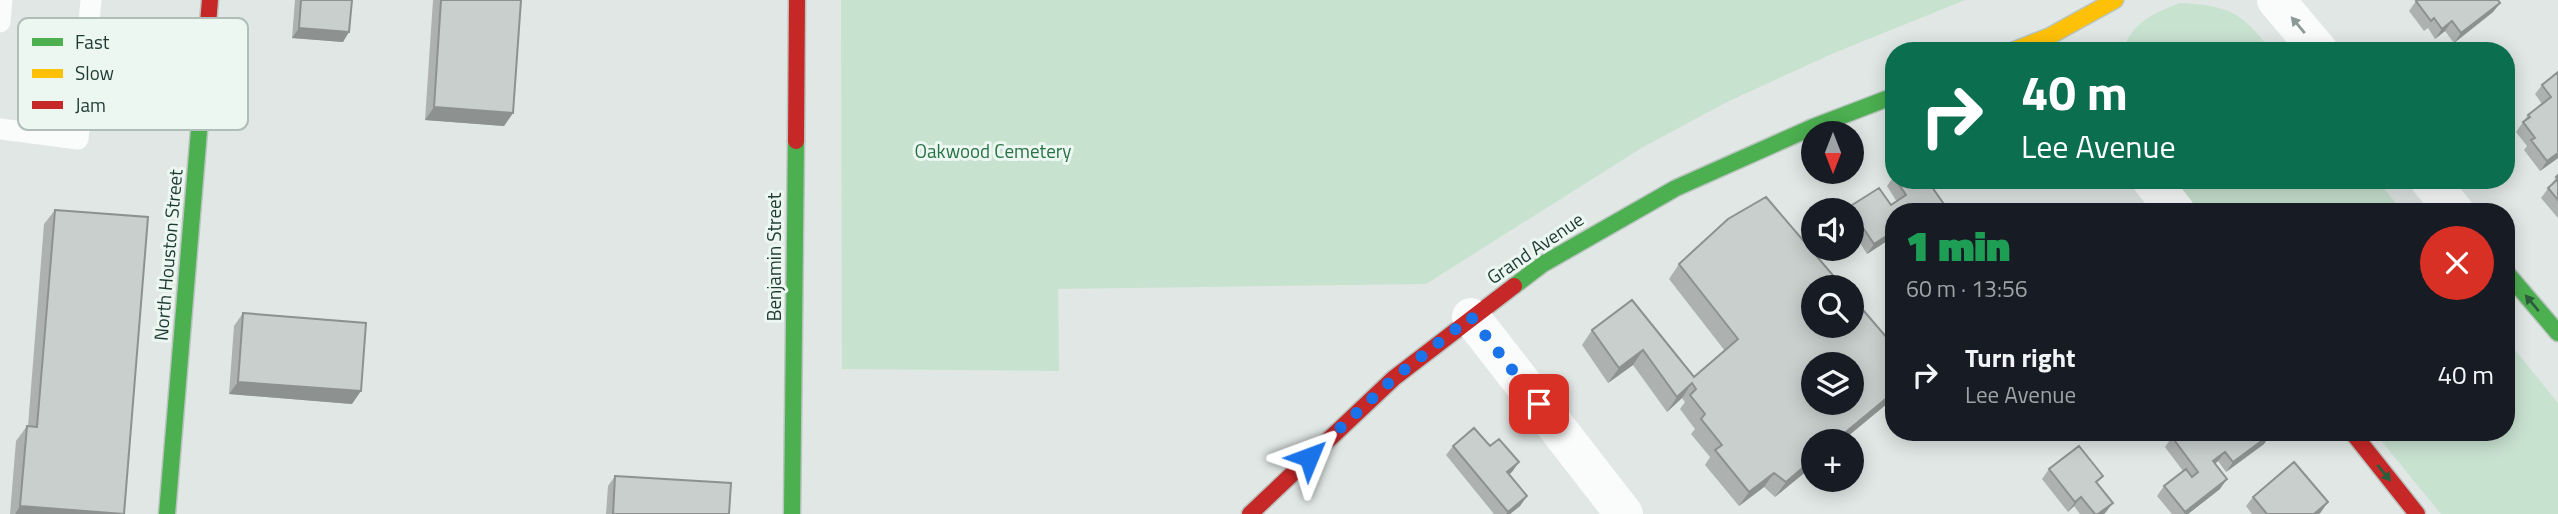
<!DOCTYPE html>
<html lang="en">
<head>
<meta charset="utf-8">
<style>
	:root { --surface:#171b24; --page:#242831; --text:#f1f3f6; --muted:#9ea1a6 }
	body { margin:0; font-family:"Titillium Web",sans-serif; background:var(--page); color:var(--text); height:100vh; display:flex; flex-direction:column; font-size:26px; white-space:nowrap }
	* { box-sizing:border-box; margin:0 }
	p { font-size:23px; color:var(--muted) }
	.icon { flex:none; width:38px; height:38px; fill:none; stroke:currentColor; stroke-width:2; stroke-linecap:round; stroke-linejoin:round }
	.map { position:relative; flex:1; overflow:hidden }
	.side { position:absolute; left:1885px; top:203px; width:630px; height:238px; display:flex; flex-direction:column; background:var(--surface); border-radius:28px; box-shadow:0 4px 18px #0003 }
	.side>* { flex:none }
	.banner { position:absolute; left:1885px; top:42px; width:630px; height:147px; border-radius:28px; box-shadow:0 4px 18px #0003; background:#0b6e4f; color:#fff; overflow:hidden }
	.needle { width:46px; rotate:180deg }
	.controls { position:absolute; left:1801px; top:121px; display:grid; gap:14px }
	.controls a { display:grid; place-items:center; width:63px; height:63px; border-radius:50%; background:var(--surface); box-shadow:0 4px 18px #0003; font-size:35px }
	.pin { position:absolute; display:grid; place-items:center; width:60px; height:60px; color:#fff; margin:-30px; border-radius:14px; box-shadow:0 4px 10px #0006 }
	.me { position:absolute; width:77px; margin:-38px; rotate:46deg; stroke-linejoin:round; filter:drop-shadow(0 0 5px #0008) }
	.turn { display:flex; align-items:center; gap:24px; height:147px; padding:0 21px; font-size:32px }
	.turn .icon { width:91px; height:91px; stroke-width:2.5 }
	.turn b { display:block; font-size:49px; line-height:60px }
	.round { display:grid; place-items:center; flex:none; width:74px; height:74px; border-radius:37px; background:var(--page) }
	.summary { display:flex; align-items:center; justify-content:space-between; height:119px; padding:0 21px }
	h1 { font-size:42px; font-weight:800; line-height:52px; color:#1e9e55 }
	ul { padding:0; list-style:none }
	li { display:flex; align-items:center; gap:21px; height:105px; padding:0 21px }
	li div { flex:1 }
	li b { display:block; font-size:26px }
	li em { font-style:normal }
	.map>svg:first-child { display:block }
</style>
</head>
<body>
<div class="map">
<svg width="2558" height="514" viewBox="0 0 2558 514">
	<rect width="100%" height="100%" fill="#e0e7e4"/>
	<!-- green -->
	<path fill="#c8e2d0" d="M841,0h1124l-131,53 -105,48 -86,46 -217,137 -368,5 1,82 -217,-2z
		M2180,3c50,3 60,8 92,48h-150c12,-30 30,-37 58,-48z
		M2169,180h208l26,32h-208z
		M2506,339l52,64v111h-117l-67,-82h132z"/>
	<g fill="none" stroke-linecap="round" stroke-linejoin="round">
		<!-- fast casing -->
		<g stroke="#b9c4bf" stroke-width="19">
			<path id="fast" d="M2506,272l52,61
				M1514,286l29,-22 133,-76 137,-61 81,-31
				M167,514l33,-395
				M792,514l4,-373"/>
		</g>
		<!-- slow casing -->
		<g stroke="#b9c4bf" stroke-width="19">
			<path id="slow" d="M2012,51l38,-15 65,-36"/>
		</g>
		<!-- jam casing -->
		<g stroke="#b9c4bf" stroke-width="19">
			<path id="jam" d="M200,119l10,-119
				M796,141l1,-141
				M2352,432l65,82
				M1250,514l144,-136 120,-92"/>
		</g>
		<!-- lane -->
		<path stroke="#fafbfb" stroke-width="21" d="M0,22l2,-22
			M88,33l3,-33
			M0,129l78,10 10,-106 118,13"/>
		<!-- street -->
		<path stroke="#fafbfb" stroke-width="38" d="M2276,0l43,51
			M2151,180l25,32
			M2429,180l26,32
			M1471,317l153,197"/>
		<!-- fast -->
		<use href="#fast" stroke="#4caf50" stroke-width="16"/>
		<!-- slow -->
		<use href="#slow" stroke="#ffc107" stroke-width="16"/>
		<!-- jam -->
		<use href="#jam" stroke="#c62828" stroke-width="16"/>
	</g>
	<!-- wall -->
	<path fill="#adb2b0" d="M295,0h57l-9,42 -51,-4z
		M433,0h88l-8,113 -9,13 -79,-6z
		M2416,1l84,2 -7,9 -39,31 -9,-12 -10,8 -7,-11 -4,3 -15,-20z
		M2558,72v86l-18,13 -16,-21 3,-4 -11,-14 12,-17 14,-11 -7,-10 7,-9z
		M2558,175v43l-17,-20z
		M1894,176v4h33l19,27 -4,5h-48v39l-7,-10 -20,13 -15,-24v-20h-5l2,-3 42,-2 6,-3 -10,-16z
		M55,210l69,304h-114l6,-73 11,-15h1l16,-202z
		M1679,264l215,82v52l-119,99 -11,-10 -25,19 -34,-41 5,-8 -19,-23 4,-5 -15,-20 5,-7 -3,-4 -15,14 -34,-47 -25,18 -26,-38 10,-15 40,-30 62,77 31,-26 -56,-72z
		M243,313l109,91 -123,-10 5,-68z
		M2172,437l92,7 -38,28 -8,-11 -3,3 5,25 -32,25h-16l-15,-18 7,-10 19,-15 -18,-24z
		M1453,446h37l29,16 -10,13 18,21 -7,10 -10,8h-16l-48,-59z
		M2049,469l49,15 8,28 -2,2h-24l-6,-8 -6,6 -26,-33z
		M615,476l114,38h-123l2,-28z
		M2253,497l68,15 -2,2h-67l-6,-8z"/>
	<!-- shaded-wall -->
	<path fill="#8d9190" d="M2500,3l-7,9 -39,31 7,-10z
		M2452,21l-7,10 -10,8 7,-10z
		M299,28l50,4 -6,10 -51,-4z
		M434,107l79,6 -9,13 -79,-6z
		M2558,153v5l-18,13 7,-10z
		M1893,231l-6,10 -20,13 7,-10z
		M1643,350l-10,15 -25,18 11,-15z
		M238,382l123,9 -9,13 -123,-10z
		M1692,383l-10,15 -15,14 10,-15z
		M1894,392v6l-52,43h-7z
		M2271,434l-7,10 -38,28 7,-10z
		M2225,452l-7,9 -12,10 7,-10z
		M1813,459v7l-38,31 11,-15z
		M1519,462l-7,10 -12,10 7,-10z
		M1774,473l-10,14 -25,19 10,-14z
		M2227,479l-7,10 -32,25h-4z
		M1527,496l-7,10 -10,8h-4z
		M2081,497l-7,9 -6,6 7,-10z
		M2328,502l-7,10 -2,2h-5z
		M2113,503l-7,9 -2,2h-6z
		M20,506l100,8h-105z"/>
	<!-- building -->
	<path fill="#c9cfcd" stroke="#8d9190" stroke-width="2" fill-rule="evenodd" d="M301,0h51l-3,32 -50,-4z
		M441,0h80l-8,113 -79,-6z
		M2418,0h80l2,3 -39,30 -9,-12 -10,8 -8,-11 -3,3 -15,-20z
		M2558,72v81l-11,8 -16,-21 4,-2 -12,-16 7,-5 -2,-2 23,-18 -9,-12z
		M2558,175v25l-10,-12 10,-9 -2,-2z
		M1896,180h31l19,27 -6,5h-46v19l-20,13 -25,-37 30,-19 12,17 15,-10z
		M1766,197l77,90h-30v39h39v-29l42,49v46l-59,49h-22v18l-27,23 -12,-9 -25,19 -34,-42 7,-5 -21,-26 4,-5 -15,-19 6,-6 -4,-6 -15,14 -34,-47 -24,18 -27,-38 40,-30 62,77 44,-38 -59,-75 49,-45zM1813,364h39v38h-39z
		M55,210l93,7 -24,297 -104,-8 7,-80 10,1z
		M243,313l123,10 -5,68 -123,-9z
		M1474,428l16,18 9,-7 20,23 -12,10 20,24 -19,16 -55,-66z
		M2179,432h91l1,2 -38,28 -8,-10 -12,9 14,18 -42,33 -21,-26 22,-17 6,8 6,-5 -26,-35z
		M2079,446l24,30 -7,6 17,21 -15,11h-3l-14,-17 -6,5 -26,-33z
		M2294,462l34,40 -14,12h-47l-14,-17z
		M615,476l116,7 -2,31h-116z"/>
	<!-- one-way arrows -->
	<defs><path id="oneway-solid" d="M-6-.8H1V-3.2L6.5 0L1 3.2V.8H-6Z" transform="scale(1.75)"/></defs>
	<use fill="#8c9a97" href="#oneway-solid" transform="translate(2298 25) rotate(-130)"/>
	<g fill="#2c5d3c">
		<use href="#oneway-solid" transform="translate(2532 303) rotate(-130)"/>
		<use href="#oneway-solid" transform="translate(2384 473) rotate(51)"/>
	</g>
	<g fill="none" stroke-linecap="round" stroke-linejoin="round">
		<!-- route -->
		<path stroke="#1a73e8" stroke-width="12" stroke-dasharray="0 21.6" d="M1309,457l85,-79 77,-61 68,87"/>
	</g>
	<g text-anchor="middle" stroke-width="6" stroke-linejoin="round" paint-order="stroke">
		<!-- park labels -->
		<g font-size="19" fill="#277245" stroke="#edf7f2">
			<text x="993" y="158">Oakwood Cemetery</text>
		</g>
		<!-- street labels -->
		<g font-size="19" fill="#1e3a33" stroke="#edf7f2">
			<text transform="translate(1535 248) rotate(-34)" y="7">Grand Avenue</text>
			<text transform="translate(168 255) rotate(-85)" y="7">North Houston Street</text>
			<text transform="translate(774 257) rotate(-90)" y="7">Benjamin Street</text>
		</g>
	</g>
	<!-- legend -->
	<rect x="18" y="18" width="230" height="112" rx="10" fill="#edf7f2" stroke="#afbeb9" stroke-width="2"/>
	<rect x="32" y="38" width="31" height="8" fill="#4caf50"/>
	<rect x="32" y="69" width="31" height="9" fill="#ffc107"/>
	<rect x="32" y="101" width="31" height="8" fill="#c62828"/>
	<g font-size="19" fill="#1e3a33">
		<text x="75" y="49">Fast</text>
		<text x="75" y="80">Slow</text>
		<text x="75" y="112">Jam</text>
	</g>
</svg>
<div class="controls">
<a><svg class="needle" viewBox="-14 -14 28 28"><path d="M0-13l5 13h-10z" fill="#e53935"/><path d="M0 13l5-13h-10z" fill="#9ea1a6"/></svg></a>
<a><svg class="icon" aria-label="sound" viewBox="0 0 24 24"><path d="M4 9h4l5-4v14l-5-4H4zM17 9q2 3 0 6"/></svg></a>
<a><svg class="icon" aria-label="search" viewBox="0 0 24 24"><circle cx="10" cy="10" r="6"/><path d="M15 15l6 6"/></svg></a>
<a><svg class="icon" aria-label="layers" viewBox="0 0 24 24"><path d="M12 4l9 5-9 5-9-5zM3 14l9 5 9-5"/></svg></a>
<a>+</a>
</div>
<div class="pin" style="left:1539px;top:404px;background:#d93025"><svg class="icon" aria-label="arrive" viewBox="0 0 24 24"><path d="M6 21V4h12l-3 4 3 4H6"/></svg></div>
<svg class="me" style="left:1309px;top:457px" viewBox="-20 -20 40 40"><path d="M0-17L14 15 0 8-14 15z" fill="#1a73e8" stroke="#fff" stroke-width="4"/></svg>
<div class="banner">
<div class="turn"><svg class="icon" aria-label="right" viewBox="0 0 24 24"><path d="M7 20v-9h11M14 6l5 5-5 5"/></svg><div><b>40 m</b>Lee Avenue</div></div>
</div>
<section class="side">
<div class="summary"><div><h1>1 min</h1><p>60 m · 13:56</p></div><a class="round" style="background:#d93025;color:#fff"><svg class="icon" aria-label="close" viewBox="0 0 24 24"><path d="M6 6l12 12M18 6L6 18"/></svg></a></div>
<ul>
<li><svg class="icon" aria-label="right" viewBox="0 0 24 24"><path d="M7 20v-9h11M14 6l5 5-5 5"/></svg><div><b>Turn right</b><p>Lee Avenue</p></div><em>40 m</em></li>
</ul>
</section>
</div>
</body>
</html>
